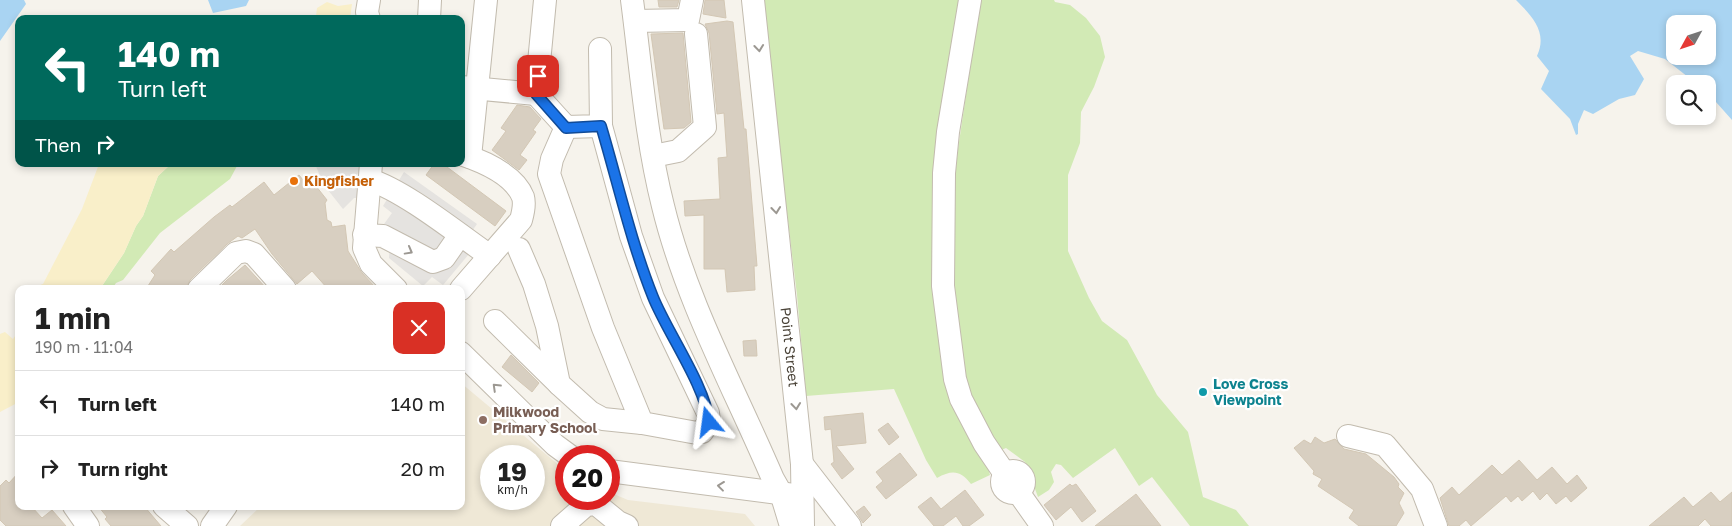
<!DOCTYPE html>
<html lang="en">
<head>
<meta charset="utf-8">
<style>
	:root { --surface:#fff; --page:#f2f2f2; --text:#222; --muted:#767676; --line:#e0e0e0 }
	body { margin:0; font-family:"Golos Text",sans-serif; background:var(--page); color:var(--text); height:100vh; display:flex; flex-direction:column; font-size:19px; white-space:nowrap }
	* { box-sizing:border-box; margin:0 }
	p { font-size:16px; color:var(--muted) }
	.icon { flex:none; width:28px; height:28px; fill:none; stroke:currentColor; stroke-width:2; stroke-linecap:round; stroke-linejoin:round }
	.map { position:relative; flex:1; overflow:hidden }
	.details { position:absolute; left:15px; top:285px; width:450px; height:225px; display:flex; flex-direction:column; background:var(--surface); border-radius:10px; box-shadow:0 2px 8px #0003 }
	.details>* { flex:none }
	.banner { position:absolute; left:15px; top:15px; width:450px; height:152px; border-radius:10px; box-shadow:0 2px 8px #0003; background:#00695c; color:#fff; overflow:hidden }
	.needle { width:32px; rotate:230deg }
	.controls { position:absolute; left:1666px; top:15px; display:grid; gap:10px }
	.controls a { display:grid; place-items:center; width:50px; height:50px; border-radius:10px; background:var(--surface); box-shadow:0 2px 8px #0003; font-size:25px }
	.speed { position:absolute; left:480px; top:445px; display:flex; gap:10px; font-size:25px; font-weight:700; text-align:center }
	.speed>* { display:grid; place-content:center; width:65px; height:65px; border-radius:50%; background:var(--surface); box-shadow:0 2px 8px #0003; line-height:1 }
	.speed small { font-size:12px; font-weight:400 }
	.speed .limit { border:8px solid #d22; background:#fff; color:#111 }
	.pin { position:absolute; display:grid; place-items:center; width:42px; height:42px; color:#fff; margin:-21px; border-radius:10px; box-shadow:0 2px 8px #0006 }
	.me { position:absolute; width:55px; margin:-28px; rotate:344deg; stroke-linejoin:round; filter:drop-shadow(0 0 4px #0008) }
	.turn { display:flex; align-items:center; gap:18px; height:105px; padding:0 20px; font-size:22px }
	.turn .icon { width:65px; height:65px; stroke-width:2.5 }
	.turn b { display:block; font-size:35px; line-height:42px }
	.then { display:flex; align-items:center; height:48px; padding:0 20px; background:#0003; gap:10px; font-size:19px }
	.round { display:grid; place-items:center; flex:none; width:52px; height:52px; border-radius:10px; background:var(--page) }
	.headline { display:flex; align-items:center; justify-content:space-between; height:85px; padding:0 20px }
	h1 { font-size:30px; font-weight:700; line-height:38px }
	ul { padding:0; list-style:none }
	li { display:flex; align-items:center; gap:15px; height:65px; padding:0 20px; border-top:1px solid var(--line) }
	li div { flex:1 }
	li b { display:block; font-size:19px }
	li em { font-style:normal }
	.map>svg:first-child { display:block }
</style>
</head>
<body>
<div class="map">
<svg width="1732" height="526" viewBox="0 0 1732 526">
	<rect width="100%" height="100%" fill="#f6f3ec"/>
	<!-- education -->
	<path fill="#efe8d6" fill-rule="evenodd" d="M461,383l105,88v28h43v-7l19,8 117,14 10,12h-515l21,-20h200zM491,456h43v43h-43z"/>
	<!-- green -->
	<path fill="#d2eab5" d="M761,0h203l-23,300 49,175 -19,9c-11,-14 -19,-14 -34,-6l-11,-18 -32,-71 -88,7 -9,-101z
		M980,0h74l1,2 15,3 16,13 14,18 5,21 -11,30 -13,25 -1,31 -12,32v76l21,47 13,23 25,19 30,55 31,37 15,65 33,13 13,16h-59l-38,-49 -13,9 -24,-38 -42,30 -12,-13 -5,-1 -5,8 3,10 -5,8 -11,7 -13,-35 -19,-14 -7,3 -35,-55 -12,-85 1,-115 5,-47z
		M171,164h66v2l-7,13 -70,54 -37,47 -7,3 -4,6h-12l24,-36 12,-27 7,-10 15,-40z"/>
	<!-- sand -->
	<path fill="#f9efc9" d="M327,2l11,4 14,-2 -2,15h-40l6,-3 1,-8z
		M99,164h72l-13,12 -15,40 -7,10 -12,27 -24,36h-71l14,-5 39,-75z
		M17,328h2v74l-19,10v-78l5,-2 8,7 4,-6z"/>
	<!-- parking -->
	<path fill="#e5e3e0" d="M315,164h44l2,6 -9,10 7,5 -2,13h-3l-11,11 -19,-24z
		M404,172l73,52 -7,10 9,8 -36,43 -11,-8 -9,9 -34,-28 1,-14 -11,-13 13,-18 -9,-7z"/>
	<!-- water -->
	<path fill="#a9d4f2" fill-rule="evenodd" d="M0,0h24l2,4 -26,37z
		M208,0h41l-3,6 -33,7z
		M1516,0h216v120l-24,-27v-9h-11l-32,-25 -27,-8 -8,5 14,23 -9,16 -16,4 -26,15 -9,-4 -6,14v10l-2,1 -6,-16 -29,-30 8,-18 -12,-15c11,-24 -5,-40 -21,-56zM1675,24h33v32h-33z"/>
	<!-- building -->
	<path fill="#d8cfc1" stroke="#d3c7b4" d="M658,0h21l-2,7h-18z
		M705,0h19l2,18 -23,-4z
		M727,21l6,1 11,107h2l11,137h-3l1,24 -28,2 -2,-23h-21v-54l-19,1 -1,-15 36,-2 -2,-41 9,-1 -3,-44 -7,1 -8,-81 -4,-9z
		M683,33l8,89 -7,6 -20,1 -13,-95z
		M517,105l13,2 11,12 -8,11 3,2 -16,23 7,5 -8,10 -27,-20 14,-19 -5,-3z
		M434,164h9l63,47 -11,15 -69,-51z
		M299,175l4,5 5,-4 19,24 -2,3 2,17 4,2 1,5 13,-2 3,26 14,22 15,16h-49l-16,-18 -15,13 -25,-30 -17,-25 -13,9 -4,-2 -11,8 -37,36 -4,9h-40l9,-14 -4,-4 20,-22 3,3 40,-35 16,-12 2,2 32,-25 10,13z
		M245,265l22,24h-49l9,-9z
		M756,340l1,16h-13l-1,-15z
		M511,355l28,28 -7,9 -30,-25z
		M863,413l3,30 -30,3 18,23 -12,10 -11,-15 3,-2 -3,-33 -6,1 -1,-13z
		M888,423l11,14 -10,8 -11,-15z
		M1315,437l9,6 11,-4 9,10 22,5 28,23 5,7 -1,3 6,6 -5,10 5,10 -8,13h-37l-10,-8 5,-8 -36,-24 4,-7 -9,-5 1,-3 -20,-23 10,-8 7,4z
		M900,453l17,22 -31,24 -10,-12 7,-6 -7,-9z
		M1519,460l18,20 15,-13 15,17 10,-9 10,13 -16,14 -5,-6 -10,8 -9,-11 -7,7 -7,-9 -11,10 -4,-5 -7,6 -5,-6 -35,30 -5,-6 -7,6h-10l-9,-28 12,-11 7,8 33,-30 10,10z
		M19,472v34h12l11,12 10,-8 14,16h-60l-6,-6v-34l6,-6 3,3z
		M1070,484l2,2 4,-2 20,27 -14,11 -11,-15 -15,13 -12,-15z
		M965,490l19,25 -15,11h-6l-7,-10 -13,10h-9l-16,-19 13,-10 10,12z
		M1711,492l9,10 12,-10v34h-21l-6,-7 -7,7h-49l35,-29 9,10z
		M1136,494l25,32h-66z
		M98,506h46l17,20h-50l-6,-7 2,-2z
		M864,506l7,9 -8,8 -7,-11z"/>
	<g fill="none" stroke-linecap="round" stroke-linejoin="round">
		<!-- minor casing -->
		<g stroke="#c2bbae" stroke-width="24">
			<g id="minor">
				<path d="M632,0c9,69 14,139 31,206 23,95 72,184 110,273l8,14 10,33"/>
				<path id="s1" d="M753,0l49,464 1,62"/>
				<path d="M970,0l-22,132 -4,41 -1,113 12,93 6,20 23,44 21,31"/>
				<path d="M369,19l-2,-7 2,-12"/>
				<path d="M429,19l1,-19"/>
				<path d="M635,21l53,-1 4,-20"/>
				<path d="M461,87l75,7 9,-94"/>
				<path d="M536,94l30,33 35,-1 -1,-77"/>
				<path d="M566,127l-14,32 -3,15 54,154 39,95 55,10 5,-1 7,-10 -1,-9 -55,-115 -22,-62 -30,-110"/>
				<path d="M461,154c21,7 53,20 62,43 2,7 0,16 -2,23l-60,69"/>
				<path d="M653,156l25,-5 27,-24 -9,-93"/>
				<path d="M470,157l16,-157"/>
				<path d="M371,164l-7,84 7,16 25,25"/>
				<path d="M370,180c35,11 88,54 120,76"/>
				<path d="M364,235l19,1 50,26 11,-4 16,-23"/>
				<path d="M519,249l15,35 13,42 12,58 31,28 13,7 39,4"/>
				<path d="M199,289l37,-36 10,-2 8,3 31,35"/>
				<path d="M495,321l64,63"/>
				<path d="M461,353l94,92 15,11"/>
				<path d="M1348,436l37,9 37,44 14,37"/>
				<path d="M802,464l48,62"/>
				<path d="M609,471l185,24"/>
				<circle cx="1013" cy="482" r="11"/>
				<path d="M1018,492l24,34"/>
				<path d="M74,506l14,20"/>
				<path d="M164,506l23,20"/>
				<path d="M212,526l14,-20"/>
				<path d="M562,526l24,-21 10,-1 22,18 9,4"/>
			</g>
		</g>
		<!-- minor -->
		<use href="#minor" stroke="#fff" stroke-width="22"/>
	</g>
	<!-- one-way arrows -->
	<defs><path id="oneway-chevron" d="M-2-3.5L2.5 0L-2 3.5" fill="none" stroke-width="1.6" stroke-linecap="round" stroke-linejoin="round" transform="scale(1.25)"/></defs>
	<g stroke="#9c9892">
		<use href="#oneway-chevron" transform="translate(759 48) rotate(84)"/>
		<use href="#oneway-chevron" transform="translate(776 210) rotate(84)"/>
		<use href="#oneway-chevron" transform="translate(409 251) rotate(29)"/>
		<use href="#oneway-chevron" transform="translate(496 387) rotate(-136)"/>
		<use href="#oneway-chevron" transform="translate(796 406) rotate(84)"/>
		<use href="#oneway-chevron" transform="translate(721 486) rotate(-173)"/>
	</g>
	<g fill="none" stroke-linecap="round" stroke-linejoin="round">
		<!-- route casing -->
		<g stroke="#114b97" stroke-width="12">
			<path id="route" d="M538,76l-2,18 30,34 35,-2c17,57 30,116 52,171 14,35 53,90 56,125"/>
		</g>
		<!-- route -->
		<use href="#route" stroke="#1a73e8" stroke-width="9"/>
	</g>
	<!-- markers -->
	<circle fill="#e8710a" stroke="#fff" stroke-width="2" cx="294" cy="181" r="5"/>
	<circle fill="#0f9aa8" stroke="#fff" stroke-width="2" cx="1203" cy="392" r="5"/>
	<circle fill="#8d6e63" stroke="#fff" stroke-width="2" cx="483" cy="420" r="5"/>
	<g text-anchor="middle" stroke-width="4.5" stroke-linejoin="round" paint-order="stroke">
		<!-- food labels -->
		<g font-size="14" font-weight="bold" fill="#c56008" stroke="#fff" text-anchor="start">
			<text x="304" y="186">Kingfisher</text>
		</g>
		<!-- street labels -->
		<g font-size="14" fill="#4b4439" stroke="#fff">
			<text dy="5" stroke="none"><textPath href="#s1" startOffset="349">Point Street</textPath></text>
		</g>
		<!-- culture labels -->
		<g font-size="14" font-weight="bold" fill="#0d838f" stroke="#fff" text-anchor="start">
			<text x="1213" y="389">Love Cross<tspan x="1213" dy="16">Viewpoint</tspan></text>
		</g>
		<!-- education labels -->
		<g font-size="14" font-weight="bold" fill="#785e54" stroke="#fff" text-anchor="start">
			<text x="493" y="417">Milkwood<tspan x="493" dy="16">Primary School</tspan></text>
		</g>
	</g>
</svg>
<div class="controls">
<a><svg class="needle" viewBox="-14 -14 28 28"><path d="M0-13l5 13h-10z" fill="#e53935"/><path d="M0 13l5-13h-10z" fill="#767676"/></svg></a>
<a><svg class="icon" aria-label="search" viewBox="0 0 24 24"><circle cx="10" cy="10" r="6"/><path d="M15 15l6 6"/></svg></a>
</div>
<div class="speed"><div>19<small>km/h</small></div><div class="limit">20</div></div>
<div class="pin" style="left:538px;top:76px;background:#d93025"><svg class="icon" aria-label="arrive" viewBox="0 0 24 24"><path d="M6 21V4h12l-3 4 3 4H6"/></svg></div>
<svg class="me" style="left:709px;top:422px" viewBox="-20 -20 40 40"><path d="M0-17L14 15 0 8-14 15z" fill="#1a73e8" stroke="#fff" stroke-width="4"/></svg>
<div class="banner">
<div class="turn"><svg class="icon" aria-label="left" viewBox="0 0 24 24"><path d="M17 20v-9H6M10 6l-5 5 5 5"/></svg><div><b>140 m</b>Turn left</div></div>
<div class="then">Then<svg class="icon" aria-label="right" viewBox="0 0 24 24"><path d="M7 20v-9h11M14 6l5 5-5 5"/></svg></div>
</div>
<section class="details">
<div class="headline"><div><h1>1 min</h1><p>190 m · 11:04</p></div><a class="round" style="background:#d93025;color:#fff"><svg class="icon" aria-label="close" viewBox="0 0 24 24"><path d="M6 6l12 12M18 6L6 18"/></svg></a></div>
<ul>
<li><svg class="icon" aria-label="left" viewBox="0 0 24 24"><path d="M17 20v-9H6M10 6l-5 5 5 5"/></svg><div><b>Turn left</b></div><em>140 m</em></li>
<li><svg class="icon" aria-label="right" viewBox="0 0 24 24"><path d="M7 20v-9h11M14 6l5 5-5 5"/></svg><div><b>Turn right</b></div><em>20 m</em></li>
</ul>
</section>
</div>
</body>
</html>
